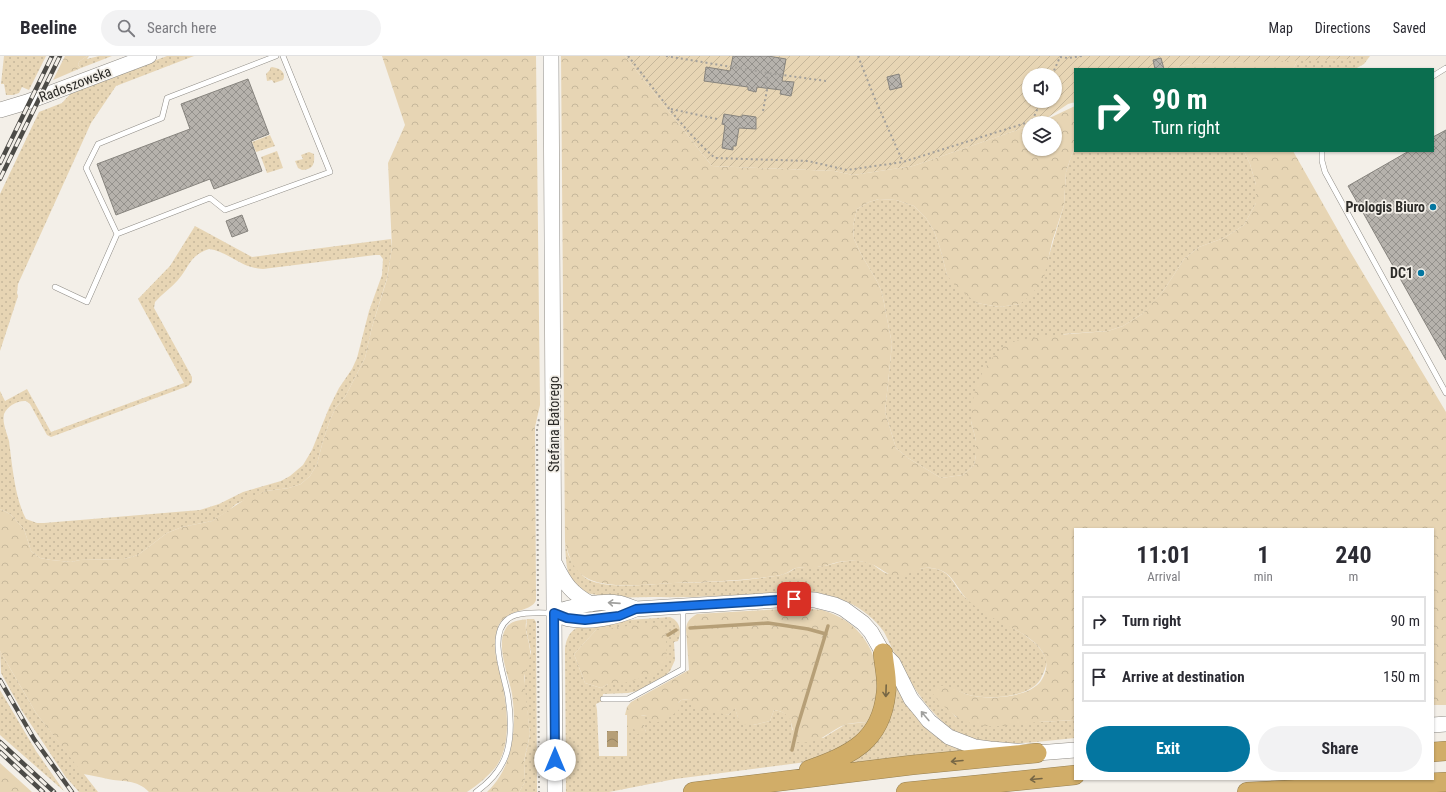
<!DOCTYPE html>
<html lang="en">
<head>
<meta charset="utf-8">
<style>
	:root { --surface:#fff; --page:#f2f2f3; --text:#2b2b33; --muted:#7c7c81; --line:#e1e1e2; --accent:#0476a0 }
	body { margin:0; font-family:"Roboto Condensed",sans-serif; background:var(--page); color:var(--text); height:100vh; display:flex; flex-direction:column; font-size:15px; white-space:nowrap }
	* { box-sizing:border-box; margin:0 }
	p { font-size:13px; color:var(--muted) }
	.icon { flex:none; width:22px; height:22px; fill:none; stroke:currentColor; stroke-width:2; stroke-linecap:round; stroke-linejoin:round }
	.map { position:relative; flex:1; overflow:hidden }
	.panel { position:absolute; left:1074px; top:472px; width:360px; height:252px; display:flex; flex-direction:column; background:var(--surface); border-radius:0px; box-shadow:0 1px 3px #0004 }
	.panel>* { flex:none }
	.top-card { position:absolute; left:1074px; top:12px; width:360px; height:84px; border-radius:0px; box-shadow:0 1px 3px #0004; background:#0b6e4f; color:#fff; overflow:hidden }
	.controls { position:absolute; left:1022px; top:12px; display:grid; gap:8px }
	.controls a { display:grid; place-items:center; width:40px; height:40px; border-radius:50%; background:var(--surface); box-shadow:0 1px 3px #0004; font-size:20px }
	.pin { position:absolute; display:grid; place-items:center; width:34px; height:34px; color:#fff; margin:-17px; border-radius:8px; box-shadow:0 2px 6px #0006 }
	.me { position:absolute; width:44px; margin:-22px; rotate:0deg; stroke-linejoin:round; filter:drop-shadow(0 0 3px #0008) }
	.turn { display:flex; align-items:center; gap:14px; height:84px; padding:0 12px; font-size:18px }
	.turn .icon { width:52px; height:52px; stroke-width:2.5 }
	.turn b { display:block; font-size:28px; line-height:34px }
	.eta { display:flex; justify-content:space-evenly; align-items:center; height:68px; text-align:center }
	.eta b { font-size:24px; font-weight:700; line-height:28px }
	.action { display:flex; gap:8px; margin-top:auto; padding:8px 12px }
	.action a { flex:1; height:46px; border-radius:24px; background:var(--accent); color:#fff; font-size:16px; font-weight:700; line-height:46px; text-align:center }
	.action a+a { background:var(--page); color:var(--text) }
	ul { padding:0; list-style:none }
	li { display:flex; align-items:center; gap:12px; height:50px; margin:0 8px 6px; padding:0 4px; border:2px solid var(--line); border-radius:0px }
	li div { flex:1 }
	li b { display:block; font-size:15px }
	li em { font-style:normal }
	header { display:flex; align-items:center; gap:24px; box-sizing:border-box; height:56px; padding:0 20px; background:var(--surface); border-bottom:1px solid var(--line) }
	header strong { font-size:19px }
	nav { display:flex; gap:22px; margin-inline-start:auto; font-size:14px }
	.search { width:280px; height:36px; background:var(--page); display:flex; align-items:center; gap:10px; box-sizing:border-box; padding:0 14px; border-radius:22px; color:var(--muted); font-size:15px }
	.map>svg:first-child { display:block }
</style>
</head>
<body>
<header>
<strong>Beeline</strong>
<div class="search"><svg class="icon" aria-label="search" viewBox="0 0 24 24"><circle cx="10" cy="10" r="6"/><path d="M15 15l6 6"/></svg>Search here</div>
<nav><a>Map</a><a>Directions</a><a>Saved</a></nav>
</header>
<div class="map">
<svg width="1446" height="736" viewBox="0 0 1446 736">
	<defs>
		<pattern id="grass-dots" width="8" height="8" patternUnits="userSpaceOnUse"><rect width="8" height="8" fill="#e7d5b4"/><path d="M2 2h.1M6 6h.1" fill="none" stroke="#c6b79b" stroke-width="1.8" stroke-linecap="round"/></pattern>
		<pattern id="forest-crowns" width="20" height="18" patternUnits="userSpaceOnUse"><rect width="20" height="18" fill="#e7d5b4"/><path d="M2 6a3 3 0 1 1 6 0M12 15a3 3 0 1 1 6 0" fill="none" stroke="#c6b79b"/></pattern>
		<pattern id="garden-furrows" width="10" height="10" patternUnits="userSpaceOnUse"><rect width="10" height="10" fill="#e7d5b4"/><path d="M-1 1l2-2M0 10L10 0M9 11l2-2" fill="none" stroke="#c6b79b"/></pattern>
		<pattern id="water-waves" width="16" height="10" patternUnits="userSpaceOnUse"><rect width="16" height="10" fill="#b69f77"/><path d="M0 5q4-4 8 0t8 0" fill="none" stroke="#948262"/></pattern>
		<pattern id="building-cross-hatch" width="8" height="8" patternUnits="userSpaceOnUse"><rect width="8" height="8" fill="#b6b2ac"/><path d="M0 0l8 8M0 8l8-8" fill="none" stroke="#94918c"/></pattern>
	</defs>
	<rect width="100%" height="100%" fill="#f3efe8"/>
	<!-- grass -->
	<path fill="url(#grass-dots)" fill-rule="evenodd" d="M4,0h42l-17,34 -7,-3 -3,6 -6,2h-7l-2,-11h-3z
		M87,0h2l-2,3 12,-3h13l-31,12 -3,-3 1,-3z
		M167,0h27l-78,30 -25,37 -73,161 -1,9 1,3 -18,55v-157l39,-82 23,-9 11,-12z
		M1354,0h16l-6,8 -9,5h-62l5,-9 54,-1z
		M272,11c7,1 15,5 11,13l-9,3 -2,-3 -5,1 -1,-7 4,-4v-2z
		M270,79l5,11 -19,6 -4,-10z
		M1075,89v6h169l6,13 6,21v18l-12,22 -20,13 -25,9 -15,12 -20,31 -13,15 -9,9 -19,12 -15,5 -44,3 -93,87 5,20v14l-2,10 -11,10 -22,3 -33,-20 -12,-10 -11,-36 7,-68 -10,-51 -4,-10 -17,-29 -7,-15 -1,-13 4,-17 12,-7 10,-3 17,1 18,6 12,12 8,13 6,17 7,27 30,28 22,4 21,-3 28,-45 16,-54 2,-33z
		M277,95l6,17 -16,5 -6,-16z
		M309,96l5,2c1,10 -1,16 -12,16l-4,-2 -3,-7 8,-2 -2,-4z
		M195,170l57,31 139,-18 1,8 -5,31 -15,49 -7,31 -20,39 -9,10 -6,13 -7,21 -6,23 -7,12 -9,8 -12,4 -23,3 -30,13 -8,7 -16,10 -30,6 -15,6 -29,22 -14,4 -44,1 -9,2 -20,-2 -11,-2 -9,-7 -7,-22 -14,-15 -10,-5v-118l5,10 22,-12 24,43 133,-49 -46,-84 32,-33zM209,193c21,3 31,19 54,20l112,-14h5l3,4 -1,16 -13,36 -12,47 -5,11 -13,19 -10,20 -17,42 -9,15 -13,11 -9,5 -38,11 -24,12 -19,6 -156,13h-7l-11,-4c-11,-20 -14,-55 -17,-78 -2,-8 -7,-18 -5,-27 3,-8 14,-14 22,-13l4,3 17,31 4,2 137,-51 4,-4v-5l-38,-69 1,-6c7,-8 16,-14 23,-22 12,-14 11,-24 31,-31z
		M565,486c2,5 2,12 5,16 3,6 11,17 17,21 21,11 63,5 86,4 31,-1 63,-1 94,-6 5,-1 12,-1 17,-3 4,-1 8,-4 12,-6 8,-2 18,0 27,-2 9,-1 15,-5 26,-5 7,-1 15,0 23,3 5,3 11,9 17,10 14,0 27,-7 40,-6 19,1 22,11 32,25 5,6 14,12 21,17 19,14 54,25 63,47 3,6 0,13 -3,19 -8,22 -53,24 -73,19 -7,-2 -15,-6 -22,-8l2,23 7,7 83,5 36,-2v18c-35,3 -74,11 -108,-1 -14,-5 -24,-14 -34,-25 -16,-17 -27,-38 -38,-58 -4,-7 -7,-15 -11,-22 -19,-27 -49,-38 -81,-41 -50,3 -100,7 -150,6 -20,0 -41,2 -61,-3 -6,-1 -13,-4 -16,-8 -11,-11 -10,-30 -11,-44z
		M670,561c10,4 12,14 8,24l-4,1 1,18 -5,11 -4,4 -29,16 -9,2 -25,1 -1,7 -6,3 1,6 2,46h28v-29h6l13,5 -6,-17 7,1 31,-13 3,-3 8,-1 39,16 7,-8 3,11 15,7 17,-4 4,-11c14,3 17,5 18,20l31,8 23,-14 24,-2 -13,16 -43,23 -139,18 -66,13h-43l-1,-143c2,-16 8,-21 23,-26zM596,574l25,54h-13l-7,4 -16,-5 -11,-29z
		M527,563h7l2,3 1,170h-18l6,-10 -1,-20 6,-28 -6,-48 1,-15 6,-19 -5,-23z
		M0,595l36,62 62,79h-19l-14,-16 -17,-26 -26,-39 -21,-38z
		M893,620c20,40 31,62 76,76l-127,14 11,-5 9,-7z
		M0,634l36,61 28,40 -64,-56z"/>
	<!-- forest -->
	<path fill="url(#forest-crowns)" d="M65,0h22l-8,6 -1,3 3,3 -28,12z
		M382,0h154l4,349 -5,22 1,173c-5,14 -33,7 -39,30 -5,18 0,31 4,48 6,26 12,67 -6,90 -8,9 -17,17 -28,24h-318c-12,-13 -27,-10 -41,-13 -9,-2 -17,-4 -25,-5l-47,-61 -36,-62v-142l10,5 14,15 7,22 9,7 11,2 20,2 9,-2 44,-1 14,-4 29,-22 15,-6 30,-6 35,-23 19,-7 23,-3 12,-4 9,-8 7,-12 6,-23 7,-21 6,-13 9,-10 20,-39 7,-31 15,-48 5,-32 -4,-84 17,-38z
		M561,0h64l87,110 122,5 19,4 60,-9 116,-40v23h26v-26h-16l36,-17v39l-9,27 -2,33 -12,37 -8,36 -12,16 -12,10 -21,3 -22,-4 -21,-16 -9,-12 -7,-27 -6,-17 -8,-13 -12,-12 -18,-6 -17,-1 -10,3 -12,7 -4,17 1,13 7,15 17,29 4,10 10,51 -7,68 11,36 12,10 33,20 22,-3 11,-10 2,-10v-14l-5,-20 1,-17 4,-17 8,-18 9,-12 12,-12 14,-5 25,-4 64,-5 15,-5 19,-12 22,-24 20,-31 15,-12 25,-9 20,-13 12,-22v-18l-6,-21 -6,-13h49l55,97 98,164v293h-13v-176h-358v191c-12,1 -25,1 -37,2 -26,3 -57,10 -81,-5 -8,-5 -21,-18 -26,-26 2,-2 5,-5 8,-5 10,-2 20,6 30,9 18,5 60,3 72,-14 17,-26 -10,-44 -31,-54 -10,-4 -34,-19 -41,-26 -14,-13 -15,-30 -37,-33 -17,-2 -24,10 -36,8 -10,-1 -16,-9 -25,-12 -8,-3 -16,-4 -24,-3 -8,0 -15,3 -23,5 -9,2 -19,0 -28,2 -4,1 -8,5 -12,6 -6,2 -12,2 -17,3 -31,4 -63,5 -94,6 -23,1 -68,7 -88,-6 -13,-8 -16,-21 -20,-35z
		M1298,4l-5,9h-124l21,-5z
		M800,552c7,1 15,1 22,2 39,11 58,43 57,82 -1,9 -7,21 -9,30 -8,1 -19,0 -26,3 -18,8 -25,20 -47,17 -8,-16 -1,-28 -23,-32l-4,11 -17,4 -11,-1 -4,-6 -3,-10 -7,7 -32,-7 -7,-9 -8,1 -3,3 1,7c-9,7 -16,11 -27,14l-5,-8 -6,-1 5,17 -9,2 -4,-7h-6v-12h-2l2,-8 4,-5 58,-32 -3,-41c1,-8 4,-11 11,-15z
		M527,563c-4,10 3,22 3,32 1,9 -5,19 -6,28l6,55 -6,27 1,21 -6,10h-32c26,-24 30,-64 25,-98 -3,-18 -17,-49 -6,-66 5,-8 15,-8 24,-9z
		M660,566l6,13 1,26 -12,13 -34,10h-13l-7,4 -16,-5 -11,-29 22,-24z
		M0,707l32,29h-32z"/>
	<!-- garden -->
	<path fill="url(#garden-furrows)" fill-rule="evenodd" d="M625,0h729l-2,3 -162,5 -21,5h-94v33l-7,2 -27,18 -12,1v3l-116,40 -60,9 -19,-4 -122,-5zM1029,19h26v26h-26z"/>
	<!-- water -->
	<path fill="url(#water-waves)" d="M607,675h11v16h-11z"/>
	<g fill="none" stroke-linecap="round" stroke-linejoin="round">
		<!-- stream -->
		<path stroke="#b69f77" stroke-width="3.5" d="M690,572l78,-5 40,6 18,5
			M668,579l8,-5
			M792,694l5,-22 31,-102"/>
	</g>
	<!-- building -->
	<path fill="url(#building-cross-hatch)" stroke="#87847e" d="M733,0h35l18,3 -4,22 12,1 -3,14 -11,-2 1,-4 -24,-3 -1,5 -8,-2v-3l-44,-6 2,-14 24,4z
		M1161,2l3,11h-9l-2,-9z
		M899,18l3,13 -12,3 -3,-13z
		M248,23l21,55 -18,7 11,30 -48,18 -4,-10 -94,36 -19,-51 93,-35 -9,-25z
		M724,58l18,3v-2l14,2v12l-17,-1 -3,18h-3v4l-11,-2 3,-23 -3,-1z
		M1446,74v230l-98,-174 61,-35h24v-14z
		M242,159l6,16 -16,6 -6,-16z"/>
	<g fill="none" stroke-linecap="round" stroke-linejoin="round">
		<!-- lane casing -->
		<g stroke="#8e8b85" stroke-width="6">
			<path id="lane" d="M1433,20l13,-8
				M1322,95v10l3,11 121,221
				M117,178l-31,-66 12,-24 64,-26 5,-20 109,-42
				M55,231l32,15 30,-68 93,-36 15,12 105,-38 -47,-116
				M603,643h25l55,-30v-62
				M476,736c14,-10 26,-23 31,-40 5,-18 4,-36 1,-55 -3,-20 -21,-62 0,-78 10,-8 33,-6 45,-6"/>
		</g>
		<!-- secondary casing -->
		<g stroke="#8e8b85" stroke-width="16">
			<path id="secondary" d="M551,0l4,736
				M0,54l27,-8 122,-46
				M555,508c10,20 16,29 36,40
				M554,557c5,2 10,5 15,6 20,4 48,-2 67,-10l158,-10 21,1 20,5 9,4 19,14 8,9 12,21 10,10 18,36 10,12 8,10 20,16 26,10 15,2 47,4 38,-3
				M554,557c14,-6 49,-13 64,-10 6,1 13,4 18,6
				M1433,669l13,-1"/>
		</g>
		<!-- highway casing -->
		<g stroke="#978052" stroke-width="20">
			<path id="highway" d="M1433,696l13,-1
				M809,714c41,-15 72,-28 77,-77 2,-13 -2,-27 -3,-40
				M693,736l219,-27 125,-12
				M906,736l169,-17
				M1247,736l199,-10"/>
		</g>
		<!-- path -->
		<path stroke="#a3a09b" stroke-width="2" stroke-dasharray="2 3" stroke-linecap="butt" d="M628,0c28,35 54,73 87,102l93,3 39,9 56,-8 129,-41 9,-20
			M666,0l102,17 58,8
			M858,0l17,43 28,63
			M1060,1l8,1 14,-2
			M1052,19l8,-18
			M671,53l46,10
			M763,55l4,-21h-2l3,-17
			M538,550l-1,-178 2,-9
			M538,565l1,171"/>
		<!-- lane -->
		<use href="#lane" stroke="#fff" stroke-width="5"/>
		<!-- secondary -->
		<use href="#secondary" stroke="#fff" stroke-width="15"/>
		<!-- highway -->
		<use href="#highway" stroke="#d1ad68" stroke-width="19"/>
		<!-- rail casing -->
		<g stroke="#4c4b47" stroke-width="4.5">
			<path id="rail" d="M0,107l52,-107
				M0,123l60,-123
				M0,624l34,59 38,53
				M0,686l54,50
				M0,696l43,40"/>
		</g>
		<!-- rail -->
		<use href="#rail" stroke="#f3efe8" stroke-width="3" stroke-dasharray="9" stroke-linecap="butt"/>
	</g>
	<!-- one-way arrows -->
	<defs><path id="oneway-shaft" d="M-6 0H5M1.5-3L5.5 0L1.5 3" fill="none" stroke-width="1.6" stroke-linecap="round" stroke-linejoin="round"/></defs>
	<g stroke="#a0a09e">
		<use href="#oneway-shaft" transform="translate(614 547) rotate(-176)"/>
		<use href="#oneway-shaft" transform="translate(925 660) rotate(-130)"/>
	</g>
	<g stroke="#766645">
		<use href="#oneway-shaft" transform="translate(886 635) rotate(92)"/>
		<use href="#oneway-shaft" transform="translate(957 705) rotate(175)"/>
		<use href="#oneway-shaft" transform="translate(1036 723) rotate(175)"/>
	</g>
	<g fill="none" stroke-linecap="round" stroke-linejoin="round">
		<!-- route casing -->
		<g stroke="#114b97" stroke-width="10">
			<path id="route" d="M555,704l-1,-147 13,5 18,2 34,-4 17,-7 158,-10"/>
		</g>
		<!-- route -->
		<use href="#route" stroke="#1a73e8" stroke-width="7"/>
	</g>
	<!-- markers -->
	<g fill="#0476a0" stroke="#f3efe8" stroke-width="1.5">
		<circle cx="1433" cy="151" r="4"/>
		<circle cx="1421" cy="217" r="4"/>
	</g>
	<g text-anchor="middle" stroke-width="3.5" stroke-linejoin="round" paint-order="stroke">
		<!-- street labels -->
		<g font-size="14" fill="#2c2b28" stroke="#f3efe8">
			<text transform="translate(75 28) rotate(-21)" y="5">Radoszowska</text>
			<text transform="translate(554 368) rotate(-90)" y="5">Stefana Batorego</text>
		</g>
		<!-- poi labels -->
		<g font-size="14" font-weight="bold" fill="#2c2b28" stroke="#f3efe8" text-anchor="end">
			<text x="1425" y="156">Prologis Biuro</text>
			<text x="1413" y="222">DC1</text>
		</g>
	</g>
</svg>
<div class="controls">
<a><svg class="icon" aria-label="sound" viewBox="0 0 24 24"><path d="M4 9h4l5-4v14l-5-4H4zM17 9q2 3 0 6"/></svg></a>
<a><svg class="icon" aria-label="layers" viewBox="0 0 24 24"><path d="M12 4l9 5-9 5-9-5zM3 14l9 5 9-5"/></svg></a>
</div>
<div class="pin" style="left:794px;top:543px;background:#d93025"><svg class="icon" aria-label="arrive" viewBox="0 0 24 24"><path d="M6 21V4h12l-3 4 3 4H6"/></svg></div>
<svg class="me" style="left:555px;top:704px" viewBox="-20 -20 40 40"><circle r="19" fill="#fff"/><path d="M0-13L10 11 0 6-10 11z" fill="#1a73e8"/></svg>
<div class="top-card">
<div class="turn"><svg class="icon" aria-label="right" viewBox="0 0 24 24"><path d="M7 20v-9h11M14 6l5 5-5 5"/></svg><div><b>90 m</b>Turn right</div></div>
</div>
<section class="panel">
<div class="eta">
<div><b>11:01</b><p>Arrival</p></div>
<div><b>1</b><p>min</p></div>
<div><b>240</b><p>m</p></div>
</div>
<ul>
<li><svg class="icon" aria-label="right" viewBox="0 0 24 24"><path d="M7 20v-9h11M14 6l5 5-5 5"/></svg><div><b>Turn right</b></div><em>90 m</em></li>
<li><svg class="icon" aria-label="arrive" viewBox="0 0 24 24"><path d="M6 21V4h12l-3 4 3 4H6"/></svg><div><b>Arrive at destination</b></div><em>150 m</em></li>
</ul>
<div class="action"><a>Exit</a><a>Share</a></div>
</section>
</div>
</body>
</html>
